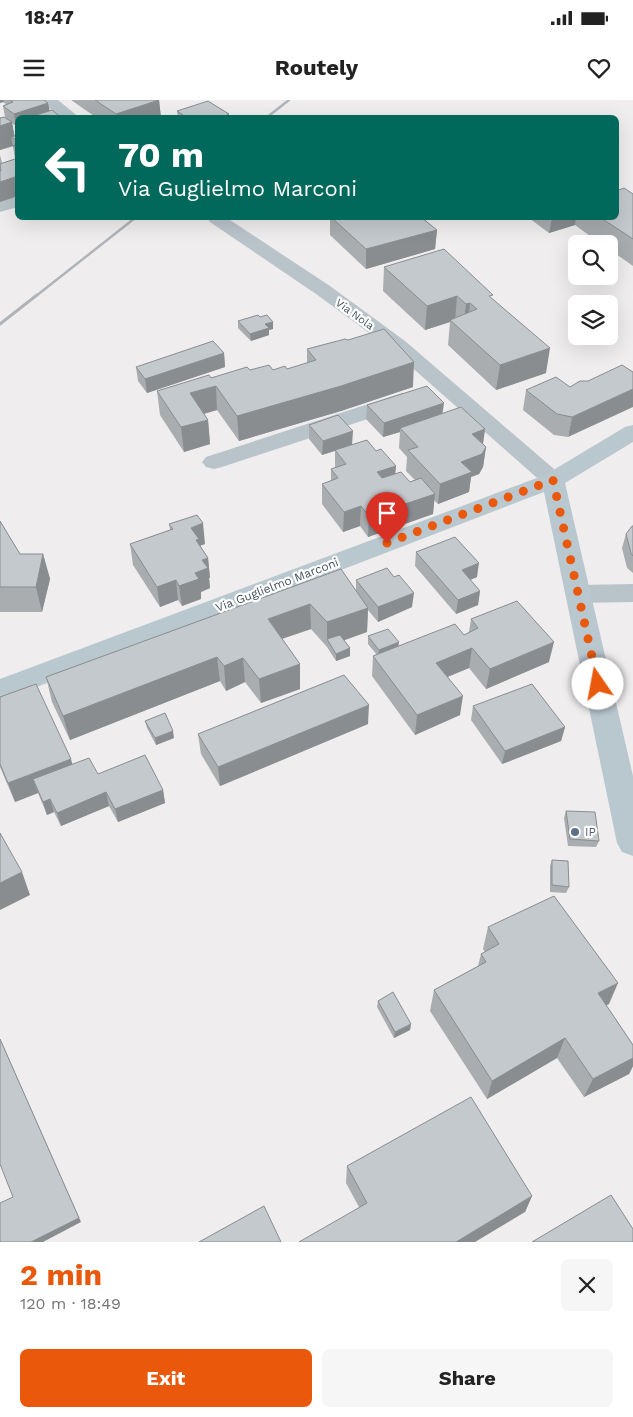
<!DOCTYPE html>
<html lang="en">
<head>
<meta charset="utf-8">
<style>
	:root { --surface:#fff; --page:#f6f6f6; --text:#222; --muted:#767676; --accent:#ea580c }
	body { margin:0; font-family:"Work Sans",sans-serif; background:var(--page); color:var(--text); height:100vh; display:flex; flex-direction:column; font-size:19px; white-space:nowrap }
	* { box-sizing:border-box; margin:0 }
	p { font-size:16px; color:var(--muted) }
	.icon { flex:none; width:28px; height:28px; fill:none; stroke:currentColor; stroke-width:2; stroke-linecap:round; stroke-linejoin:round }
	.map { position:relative; height:1142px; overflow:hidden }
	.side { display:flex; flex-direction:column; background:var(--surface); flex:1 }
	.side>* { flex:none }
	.guide { position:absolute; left:15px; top:15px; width:604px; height:105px; border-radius:8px; box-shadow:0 5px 20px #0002; background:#00695c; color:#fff; overflow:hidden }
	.controls { position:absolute; left:568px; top:135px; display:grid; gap:10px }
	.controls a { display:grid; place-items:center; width:50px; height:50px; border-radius:8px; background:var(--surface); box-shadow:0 5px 20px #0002; font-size:25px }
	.pin { position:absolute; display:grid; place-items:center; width:42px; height:42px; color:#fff; margin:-51px -21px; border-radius:50% 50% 50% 0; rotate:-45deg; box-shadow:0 0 5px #0007 }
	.pin .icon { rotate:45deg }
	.me { position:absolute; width:55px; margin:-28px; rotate:348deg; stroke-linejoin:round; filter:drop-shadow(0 0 4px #0008) }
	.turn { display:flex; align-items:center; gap:18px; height:105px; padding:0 20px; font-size:22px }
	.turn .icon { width:65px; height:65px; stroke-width:2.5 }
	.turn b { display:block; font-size:35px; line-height:42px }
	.round { display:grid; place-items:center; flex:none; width:52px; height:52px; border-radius:8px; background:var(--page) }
	.summary { display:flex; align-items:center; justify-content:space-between; height:85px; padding:0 20px }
	h1 { font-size:30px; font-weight:700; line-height:38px; color:var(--accent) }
	.button { display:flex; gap:10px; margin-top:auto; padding:10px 20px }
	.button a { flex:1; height:58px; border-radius:8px; background:var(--accent); color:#fff; font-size:20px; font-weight:700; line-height:58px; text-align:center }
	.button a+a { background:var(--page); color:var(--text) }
	.status { display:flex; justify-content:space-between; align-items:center; height:35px; padding:0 25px; background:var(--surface); direction:ltr }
	.status svg { height:14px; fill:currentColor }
	header { display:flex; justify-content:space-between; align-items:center; height:65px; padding:0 20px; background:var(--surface); font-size:22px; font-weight:700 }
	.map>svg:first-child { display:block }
</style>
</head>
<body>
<div class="status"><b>18:47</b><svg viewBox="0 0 49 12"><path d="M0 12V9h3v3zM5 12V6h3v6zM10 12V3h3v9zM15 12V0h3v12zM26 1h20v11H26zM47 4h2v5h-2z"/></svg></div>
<header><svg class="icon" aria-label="menu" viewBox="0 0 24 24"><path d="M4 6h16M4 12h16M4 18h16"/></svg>Routely<svg class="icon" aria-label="heart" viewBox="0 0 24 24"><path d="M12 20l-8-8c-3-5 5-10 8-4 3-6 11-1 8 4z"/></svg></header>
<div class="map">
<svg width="633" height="1142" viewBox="0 0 633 1142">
	<rect width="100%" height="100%" fill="#f0edee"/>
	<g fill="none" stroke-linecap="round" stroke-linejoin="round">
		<!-- street -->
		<path fill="#b9c4ca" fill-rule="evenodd" d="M40,0h18l22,18h-19z
			M18,96v11l-18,5v-11z
			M207,118h20l103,68 75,55 156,134 4,5 -4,5 -8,3 -8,-3 -154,-136 -75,-55 -106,-72z
			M402,293l8,2 3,5 -3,5 -188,62 -8,2 -8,-2 -4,-5 4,-5z
			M633,484v18l-55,1 -9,-2 -4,-7 4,-7 9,-2z"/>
		<!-- secondary -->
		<path fill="#b9c7cf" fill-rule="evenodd" d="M633,325v17l-68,41 68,293v80l-11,-4 -5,-9 -73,-351 -544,209v-22l545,-204 80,-48z"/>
		<!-- rail-far1 -->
		<path stroke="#b0b4b8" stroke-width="2.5" d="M266,18l23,-18
			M36,196l99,-78"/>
		<!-- rail -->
		<path stroke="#b0b4b8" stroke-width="3" d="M0,224l37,-29"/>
	</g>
	<!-- wall -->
	<path fill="#a9adb0" d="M0,0h44l-26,18 -2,8 -4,-3 2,13 4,-1v61l-18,6v-47l2,8 13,-4 -2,-13 -13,4v-32l5,-1 -2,-11 3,-2z
		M71,0h88l2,18h-64z
		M177,11l52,7h-51z
		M633,94v72l-24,-17v-5h-8l-26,-19 -26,8 -20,-15h87z
		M330,118h92l15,12 -2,19 -69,20 -36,-34z
		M384,167l109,32 53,74 -50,17 -48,-45 2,-23 -25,8 -42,-39z
		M260,217l13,5v7l-4,1v5l-18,6 -13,-13v-7z
		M307,249l106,38 -72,24 -102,30 -22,-31 -13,4 4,6 2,24 -26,8 -24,-37 -3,-24 54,-13 39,-8h23l14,-1 20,-6z
		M224,253l1,14 -78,26 -9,-12 -2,-14z
		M580,281l-12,56 -14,-2 -31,-25 3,-20 44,-3z
		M367,305l76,8 42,16 -2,15 3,3 -3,20 -4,7 -8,3 -2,15 -31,12 -4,-4 -1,14 -65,23 -8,-11 -17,6 -21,-28v-20l9,-3v-12l4,-1v-17l-13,4 -13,-16v-14l43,19 24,7 20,15 -1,8 15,8 5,-2 -9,-9 1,-14 -8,-9 1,-16 -17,5 -17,-18z
		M0,421l20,33h23l7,25 -8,33h-42z
		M169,424l36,20 -5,1 8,13 2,20h-1l1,10 -9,4v7l-19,7 -4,-6 -18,7 -27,-42 -3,-21 40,-14z
		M633,426v47l-6,-5 -5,-20 4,-14z
		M416,452l61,25 -7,3 10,11 -2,14 -22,9 -41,-48z
		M356,480l56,27 -34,15 -10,-12 -1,22 -23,8 6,8v8l-14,5 -9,-14 -16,-18 -29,10 18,25v25l-39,14 -16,-21 -19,9 -6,-10 -150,59 -18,-38 -6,-25 310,-87z
		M471,519l78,43 -63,27 -17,-21 -21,9 12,38 -45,20 -43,-59 1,-20 4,-1 -9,-11v-8l31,10 65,-11 5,-3z
		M0,597l72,67 26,10 65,16 2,13 -47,19 -9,-16 -48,20 -7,-14 -7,3 -9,-22 -23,9 -15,-35z
		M473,606l92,21 -4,14 -59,23 -31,-44z
		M145,621l29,17 -18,7 -9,-17z
		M368,624l-148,62 -19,-32 -3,-20z
		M566,711l33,30 -3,6 -28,-1 -4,-28z
		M552,760l17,27 -3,6 -16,-1v-26z
		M488,827l121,77 -3,1 27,40v21l-4,8 -45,23 -27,-39 -70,41 -57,-88 4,-21 44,-24 3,-12 4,-2 -2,-3z
		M378,901l33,23 -1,6 -16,8 -17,-31z
		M347,1066l185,30 -7,16 -166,-5 -13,-24z"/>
	<!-- shaded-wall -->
	<path fill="#898d90" d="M0,0h3l1,2 -4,1z
		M159,0l2,18h-45v-4z
		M48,3l3,13 -5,2h-28v8h-2l-2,-12z
		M229,14v4h-9z
		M12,22l3,17 -4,-2 2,9 -13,4v-24z
		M18,76v20l-18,6v-20z
		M552,118h24l-1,7 -26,8z
		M437,130l-2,19 -69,20v-20z
		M457,196l-2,25 -5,-1v2l-25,8 2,-24z
		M470,203l-2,24 -5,1 3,-24z
		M273,222v7l-4,1v5l-18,6 -1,-7 15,-10z
		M550,248l-4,25 -50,17 4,-25z
		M224,253l1,14 -78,26 -2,-14z
		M414,262l-1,25 -72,24 -102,30 -2,-25z
		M216,286l1,24 -25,7 -2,-24z
		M633,289v18l-65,30 4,-20z
		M444,303l-2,14 -42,11v4l-17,5 1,-14z
		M208,320l2,24 -26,8 -3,-25z
		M485,329l-3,21 -10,-16z
		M353,331l-1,14 -30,10 1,-14z
		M486,347l-3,20 -4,7 -8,3 -2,15 -31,12 2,-20 21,-22z
		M396,366l-2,20 -18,6 1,-20z
		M435,394l-2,20 -65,23 1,-21z
		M361,406l-1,20 -17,6 1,-20z
		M203,423l2,21 -8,3 -6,-19z
		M43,454l7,25 -8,33 -6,-25z
		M208,458l2,20h-1l1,10 -9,4v7l-19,7 -3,-20 16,-13 7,-13z
		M479,463l-2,14 -17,7 2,-14z
		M176,480l2,20 -18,7 -3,-20z
		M480,491l-2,14 -22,9 2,-14z
		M414,493l-2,14 -34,15v-15z
		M310,504l1,25 -42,14 -1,-24z
		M368,508l-1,24 -36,13 -4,-6v8v-25z
		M399,542l-1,8 -20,7 1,-7z
		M554,542l-5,20 -63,27 4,-20z
		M350,548v8l-14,5v-7z
		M472,548l-3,20 -35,14 2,-19z
		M217,557l3,24 -150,59 -7,-24z
		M243,558l2,24 -19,9 -2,-25z
		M300,564v25l-39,14 -2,-24z
		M463,596l-3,19 -45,20 2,-20z
		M369,605l-1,19 -148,62 -2,-19z
		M565,627l-4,14 -59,23 3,-13z
		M173,631l1,7 -18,7 -1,-7z
		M71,659l5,19 -43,1 5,14 -23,9 -7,-19z
		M163,690l2,13 -47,19 -3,-13z
		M106,692l3,14 -48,20 -4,-13z
		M50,699l4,13 -7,3 -4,-13z
		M22,772l8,23 -30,15v-27z
		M618,883l-9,21 -20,9 9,-20z
		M411,924l-1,6 -16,8 1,-6z
		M565,938l-8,20 -70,41 5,-18z
		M0,939l81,183 -38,20h-12z
		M633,958v8l-4,8 -45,23 9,-18z
		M532,1096l-7,16 -50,30h-19z"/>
	<!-- building -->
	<path fill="#c4c9cd" stroke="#898d90" d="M10,0h34l4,3 -34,11 -11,-8 10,-4z
		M95,0h64l-43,14z
		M208,1l21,13 -9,4h-37l3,-1 -9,-6z
		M52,10l10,8h-35z
		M147,15l4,3h-12z
		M4,17l8,5 -12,4v-8z
		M18,35v6l-7,-4z
		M18,44v5l-5,-3z
		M18,58v18l-18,6v-11h1l-1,-7z
		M624,88l9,6v45l-32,-21h15v-27z
		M332,118h90l15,12 -71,19z
		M444,149l49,46 -4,1 61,52 -50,17 -50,-45 27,-11 -7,-6 -4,1 -9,-8 -30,10 -43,-39z
		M258,215l2,2 7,-2 6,7 -8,2 4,4 -19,6 -12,-13z
		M384,229l30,33 -73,24 -104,30 -21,-30 -26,7 18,27 -27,7 -24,-36 52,-16 2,3 36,-11 3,3 19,-5 4,5 12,-4 2,3 29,-9 -9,-11 38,-10 3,1z
		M213,241l11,12 -79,26 -9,-12z
		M622,265l11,7v17l-61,28 -15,-3 -31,-24 30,-13 14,10 10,-6h8z
		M427,286l17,17 -60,20 -17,-18z
		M461,307l24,22 -13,5 14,13 -4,7 -21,8 11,10 -32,12 -32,-34 10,-3 -18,-19z
		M338,315l15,16 -30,10 -14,-16z
		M367,340l9,11 5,-2 15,17 -19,6 5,6 19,-6 9,10 11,-4 14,16 -66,22 -8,-10 -17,6 -22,-28 16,-6 -7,-9 15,-5 -11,-14z
		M197,415l6,8 -12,5 8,11 -3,1 12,18 -6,2 6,8 -13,5 4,6 -20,7 -3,-6 -19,7 -27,-43 43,-15 -4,-5z
		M0,421l20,33h23l-7,33h-36z
		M632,426h1v30l-2,-3 -5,-19z
		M455,437l24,26 -17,7 18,21 -22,9 -42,-48z
		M387,468l7,9 5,-2 15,18 -36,14 -22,-27z
		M341,469l27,39 -41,14 -17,-18 -42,15 32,45 -41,15 -16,-21 -19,8 -7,-9 -154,59 -17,-39z
		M517,501l37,41 -64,27 -18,-21 -36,15 27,33 -46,19 -44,-59 82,-32 9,11 14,-7 -7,-9z
		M388,529l11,13 -20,8 -11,-14z
		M340,535l10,13 -14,6 -9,-15z
		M344,575l25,30 -151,62 -20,-33z
		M36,584l35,75 -63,24 -8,-19v-67z
		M532,584l33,43 -60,24 -32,-45z
		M165,613l8,18 -18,7 -10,-17z
		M145,655l18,35 -48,19 -9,-17 -49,21 -7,-14 -7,3 -10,-23 56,-21 9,16z
		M566,711l29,1 4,29 -29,-2z
		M0,733l22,39 -22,11z
		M552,760l16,1 1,26 -17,-2z
		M554,796l64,87 -20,10 35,52v13l-40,21 -28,-41 -73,43 -58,-91 52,-28 -5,-8 18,-10 -11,-17z
		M393,892l18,32 -16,8 -17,-31z
		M0,939l79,179 -48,24h-31v-39l13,-6 -13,-33z
		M471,997l61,99 -76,46h-157l68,-39 -20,-37z
		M611,1095l22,34v13h-101z
		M264,1106l17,36h-82z"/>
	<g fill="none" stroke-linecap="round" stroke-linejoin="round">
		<!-- route -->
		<path stroke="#ea580c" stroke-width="9" stroke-dasharray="0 16.2" d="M387,443l166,-63 45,204"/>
	</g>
	<!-- markers -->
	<circle fill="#5c6f8a" stroke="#fff" stroke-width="2" cx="575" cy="732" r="5"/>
	<g text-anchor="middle" stroke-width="4.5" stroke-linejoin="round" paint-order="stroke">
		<!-- far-street labels -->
		<g font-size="11" fill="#46545a" stroke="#fff">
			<text transform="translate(355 214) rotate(36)" y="4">Via Nola</text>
		</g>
		<!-- street labels -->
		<g font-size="12" fill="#46545a" stroke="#fff">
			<text transform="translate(277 485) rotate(-21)" y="4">Via Guglielmo Marconi</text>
		</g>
		<!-- service labels -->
		<g font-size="12" fill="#4e5e75" stroke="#fff" text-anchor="start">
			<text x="585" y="736">IP</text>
		</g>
	</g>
</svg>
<div class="controls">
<a><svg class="icon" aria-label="search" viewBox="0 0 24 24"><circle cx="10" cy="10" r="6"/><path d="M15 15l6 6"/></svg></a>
<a><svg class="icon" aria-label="layers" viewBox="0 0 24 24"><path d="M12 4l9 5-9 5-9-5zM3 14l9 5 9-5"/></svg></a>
</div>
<div class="pin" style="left:387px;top:443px;background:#d93025"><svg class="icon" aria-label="arrive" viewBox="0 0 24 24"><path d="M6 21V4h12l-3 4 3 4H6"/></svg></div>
<svg class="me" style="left:598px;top:584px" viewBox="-20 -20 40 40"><circle r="19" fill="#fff"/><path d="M0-13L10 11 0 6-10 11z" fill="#ea580c"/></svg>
<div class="guide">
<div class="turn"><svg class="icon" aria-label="left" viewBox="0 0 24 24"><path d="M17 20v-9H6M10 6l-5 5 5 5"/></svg><div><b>70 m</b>Via Guglielmo Marconi</div></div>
</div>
</div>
<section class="side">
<div class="summary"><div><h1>2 min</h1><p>120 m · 18:49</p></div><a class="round"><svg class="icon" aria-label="close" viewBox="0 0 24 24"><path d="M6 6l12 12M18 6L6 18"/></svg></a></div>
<div class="button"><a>Exit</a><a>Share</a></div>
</section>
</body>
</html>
